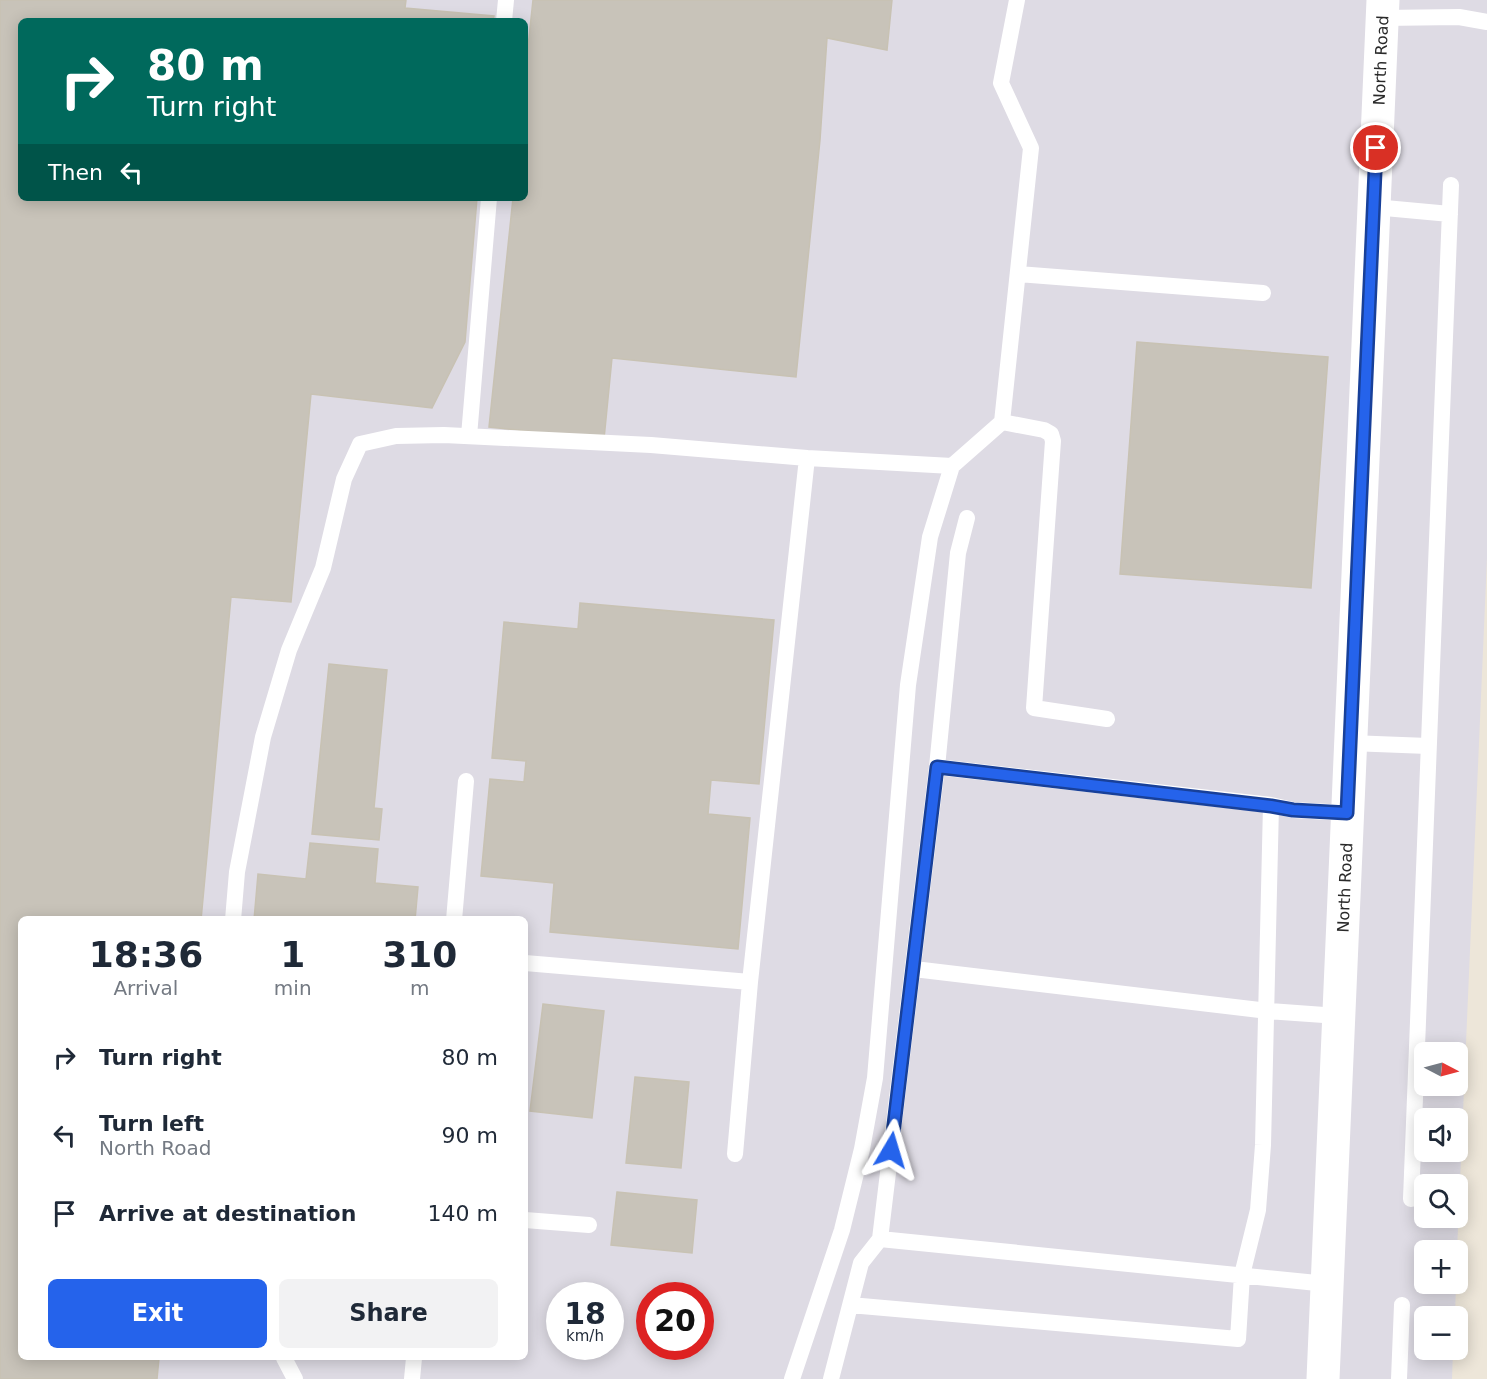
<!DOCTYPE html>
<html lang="en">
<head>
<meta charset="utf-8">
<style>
	:root { --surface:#fff; --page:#f2f2f3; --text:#1f2937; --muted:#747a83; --accent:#2563eb }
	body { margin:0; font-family:"DejaVu Sans",sans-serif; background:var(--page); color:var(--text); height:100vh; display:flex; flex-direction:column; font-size:22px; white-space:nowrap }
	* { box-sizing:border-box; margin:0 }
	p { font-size:20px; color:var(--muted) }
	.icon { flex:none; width:33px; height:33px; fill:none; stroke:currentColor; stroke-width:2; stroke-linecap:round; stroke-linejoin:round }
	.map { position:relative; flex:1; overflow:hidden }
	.details { position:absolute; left:18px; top:916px; width:510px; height:444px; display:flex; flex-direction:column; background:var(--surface); border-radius:9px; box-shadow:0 3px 15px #0003 }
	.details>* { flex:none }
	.top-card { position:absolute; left:18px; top:18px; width:510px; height:183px; border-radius:9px; box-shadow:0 3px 15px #0003; background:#00695c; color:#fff; overflow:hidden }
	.needle { width:39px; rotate:96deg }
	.buttons { position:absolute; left:1414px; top:1042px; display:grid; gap:12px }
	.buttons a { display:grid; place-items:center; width:54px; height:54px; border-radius:9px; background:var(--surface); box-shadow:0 3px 15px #0003; font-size:30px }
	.speed { position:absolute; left:546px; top:1282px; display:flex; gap:12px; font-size:30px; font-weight:700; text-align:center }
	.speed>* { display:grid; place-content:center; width:78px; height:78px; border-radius:50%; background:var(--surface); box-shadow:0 3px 15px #0003; line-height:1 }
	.speed small { font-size:15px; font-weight:400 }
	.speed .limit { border:9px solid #d22; background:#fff; color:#111 }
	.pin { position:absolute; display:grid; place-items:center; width:51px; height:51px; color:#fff; margin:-26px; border:3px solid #fff; border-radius:50%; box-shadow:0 2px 6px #0007 }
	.me { position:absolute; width:66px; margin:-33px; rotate:7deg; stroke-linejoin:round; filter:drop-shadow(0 0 4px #0008) }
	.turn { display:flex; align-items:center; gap:21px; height:126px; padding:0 30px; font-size:27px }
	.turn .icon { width:78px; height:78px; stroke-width:2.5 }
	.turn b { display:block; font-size:42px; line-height:51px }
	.then { display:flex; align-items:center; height:57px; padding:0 30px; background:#0003; gap:12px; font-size:22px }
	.eta { display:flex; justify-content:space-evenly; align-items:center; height:102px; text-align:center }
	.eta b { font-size:36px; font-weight:700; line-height:42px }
	.primary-button { display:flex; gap:12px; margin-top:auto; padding:12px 30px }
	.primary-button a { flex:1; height:69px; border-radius:9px; background:var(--accent); color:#fff; font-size:24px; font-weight:700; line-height:69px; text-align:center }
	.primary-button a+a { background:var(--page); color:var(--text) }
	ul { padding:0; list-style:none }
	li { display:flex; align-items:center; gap:18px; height:78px; padding:0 30px }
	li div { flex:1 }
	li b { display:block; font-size:22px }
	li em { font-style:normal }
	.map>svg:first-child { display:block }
</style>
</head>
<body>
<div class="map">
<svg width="1487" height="1379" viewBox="0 0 1487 1379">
	<rect width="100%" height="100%" fill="#ede6d9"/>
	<!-- industrial -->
	<path fill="#dedbe4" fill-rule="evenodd" d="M0,0h1487v558l-30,693h-32v33h31l-1,33h-30v33h28l-1,29h-1452zM21,21h504v177h-504zM21,920h504v438h-504zM1425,1053h33v33h-33zM1425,1119h33v33h-33zM1425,1185h33v33h-33zM560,1296h50v51h-50zM650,1296h50v51h-50z"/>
	<!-- building -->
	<path fill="#c8c3b9" stroke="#c8c2b3" stroke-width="1.5" d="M0,0h406l-1,8 89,8 -1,5h-472v177h456l-12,144 -33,66 -121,-14 -20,208 -60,-5 -30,323h-180v438h138l-2,21h-157z
		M533,0h359l-5,50 -60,-12 -7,102 -24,237 -184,-19 -8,81 -115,-12 24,-229h12v-123z
		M1137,342l191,15 -17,231 -191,-14z
		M580,603l194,17 -15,164 -48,-4 -3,34 42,4 -12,131 -188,-17 4,-49 -73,-7 9,-97 34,3 2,-21 -34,-3 12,-136 74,7z
		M329,664l58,6 -13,138 8,1 -3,31 -67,-6z
		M310,843l68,6 -3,34 43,4 -3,33h-161l4,-46 48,5z
		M543,1004l61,7 -12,107 -62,-7z
		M635,1077l54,5 -8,86 -55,-5z
		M617,1192l80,8 -5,53 -81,-8z"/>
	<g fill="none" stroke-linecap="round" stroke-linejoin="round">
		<!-- lane -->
		<path stroke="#fff" stroke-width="16" d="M1382,18l77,-1 28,5
			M504,21l2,-21
			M1374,207l76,7
			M1018,274l245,19
			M1002,422l42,8 7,4 2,7 -19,267 73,11
			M469,436l20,-238
			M1350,743l78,3
			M937,767l21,-214 9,-35
			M233,920l4,-48 26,-135 26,-87 34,-82 21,-89 16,-35 36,-8 48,-1 207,10 156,13 145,8
			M454,920l12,-139
			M525,963l225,19
			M914,969l354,42 70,5
			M735,1154l15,-172 57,-524
			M1411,1199l40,-1014
			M525,1220l64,5
			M1327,1284l-447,-45 57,-472 334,38 22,5 54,3
			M850,1305l388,34 4,-64 16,-65 5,-65 8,-340
			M284,1358l11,21
			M412,1379l2,-21
			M792,1379l50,-149 20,-81 13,-71 33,-393 22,-148 22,-71 50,-44 29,-274 -30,-65 16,-83
			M831,1379l30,-116 19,-24
			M1399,1379l3,-74"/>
		<!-- street -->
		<path stroke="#fff" stroke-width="33" id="s1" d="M1323,1379l60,-1379"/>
	</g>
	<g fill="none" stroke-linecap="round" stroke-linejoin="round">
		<!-- route casing -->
		<g stroke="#184099" stroke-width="15">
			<path id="route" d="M891,1150l46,-383 334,39 22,4 54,3 29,-665"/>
		</g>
		<!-- route -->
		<use href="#route" stroke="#2563eb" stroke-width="10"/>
	</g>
	<g text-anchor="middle" stroke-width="5" stroke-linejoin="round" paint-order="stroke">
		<!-- street labels -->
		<g font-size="16" fill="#292929" stroke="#fff">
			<text dy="6" stroke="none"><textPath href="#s1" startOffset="1320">North Road</textPath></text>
			<text dy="6" stroke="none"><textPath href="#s1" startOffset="492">North Road</textPath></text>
		</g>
	</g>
</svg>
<div class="buttons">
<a><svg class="needle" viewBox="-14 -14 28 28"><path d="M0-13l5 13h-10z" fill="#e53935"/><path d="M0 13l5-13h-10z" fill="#747a83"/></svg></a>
<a><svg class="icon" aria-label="sound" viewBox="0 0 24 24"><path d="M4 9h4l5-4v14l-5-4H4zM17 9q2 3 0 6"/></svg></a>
<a><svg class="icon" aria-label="search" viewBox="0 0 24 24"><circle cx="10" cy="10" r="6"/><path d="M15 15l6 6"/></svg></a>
<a>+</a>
<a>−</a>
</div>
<div class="speed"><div>18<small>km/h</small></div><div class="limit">20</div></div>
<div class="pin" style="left:1376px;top:148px;background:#d93025"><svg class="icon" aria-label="arrive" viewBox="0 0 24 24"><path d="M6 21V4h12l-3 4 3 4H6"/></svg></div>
<svg class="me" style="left:891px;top:1150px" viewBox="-20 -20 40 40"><path d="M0-17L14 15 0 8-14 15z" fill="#2563eb" stroke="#fff" stroke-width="4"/></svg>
<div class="top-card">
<div class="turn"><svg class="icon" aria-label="right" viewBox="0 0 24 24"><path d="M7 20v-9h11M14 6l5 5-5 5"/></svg><div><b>80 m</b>Turn right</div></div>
<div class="then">Then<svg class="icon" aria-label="left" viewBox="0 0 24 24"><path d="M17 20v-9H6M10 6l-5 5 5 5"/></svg></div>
</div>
<section class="details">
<div class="eta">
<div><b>18:36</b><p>Arrival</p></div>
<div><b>1</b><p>min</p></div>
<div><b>310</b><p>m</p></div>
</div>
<ul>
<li><svg class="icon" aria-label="right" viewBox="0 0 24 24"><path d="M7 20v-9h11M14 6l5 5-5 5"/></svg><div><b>Turn right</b></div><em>80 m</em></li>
<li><svg class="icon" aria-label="left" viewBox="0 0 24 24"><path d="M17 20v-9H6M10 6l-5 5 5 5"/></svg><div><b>Turn left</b><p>North Road</p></div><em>90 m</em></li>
<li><svg class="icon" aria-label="arrive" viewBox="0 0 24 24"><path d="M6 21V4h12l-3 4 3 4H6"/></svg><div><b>Arrive at destination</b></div><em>140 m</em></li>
</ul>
<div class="primary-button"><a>Exit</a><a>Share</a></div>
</section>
</div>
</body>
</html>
